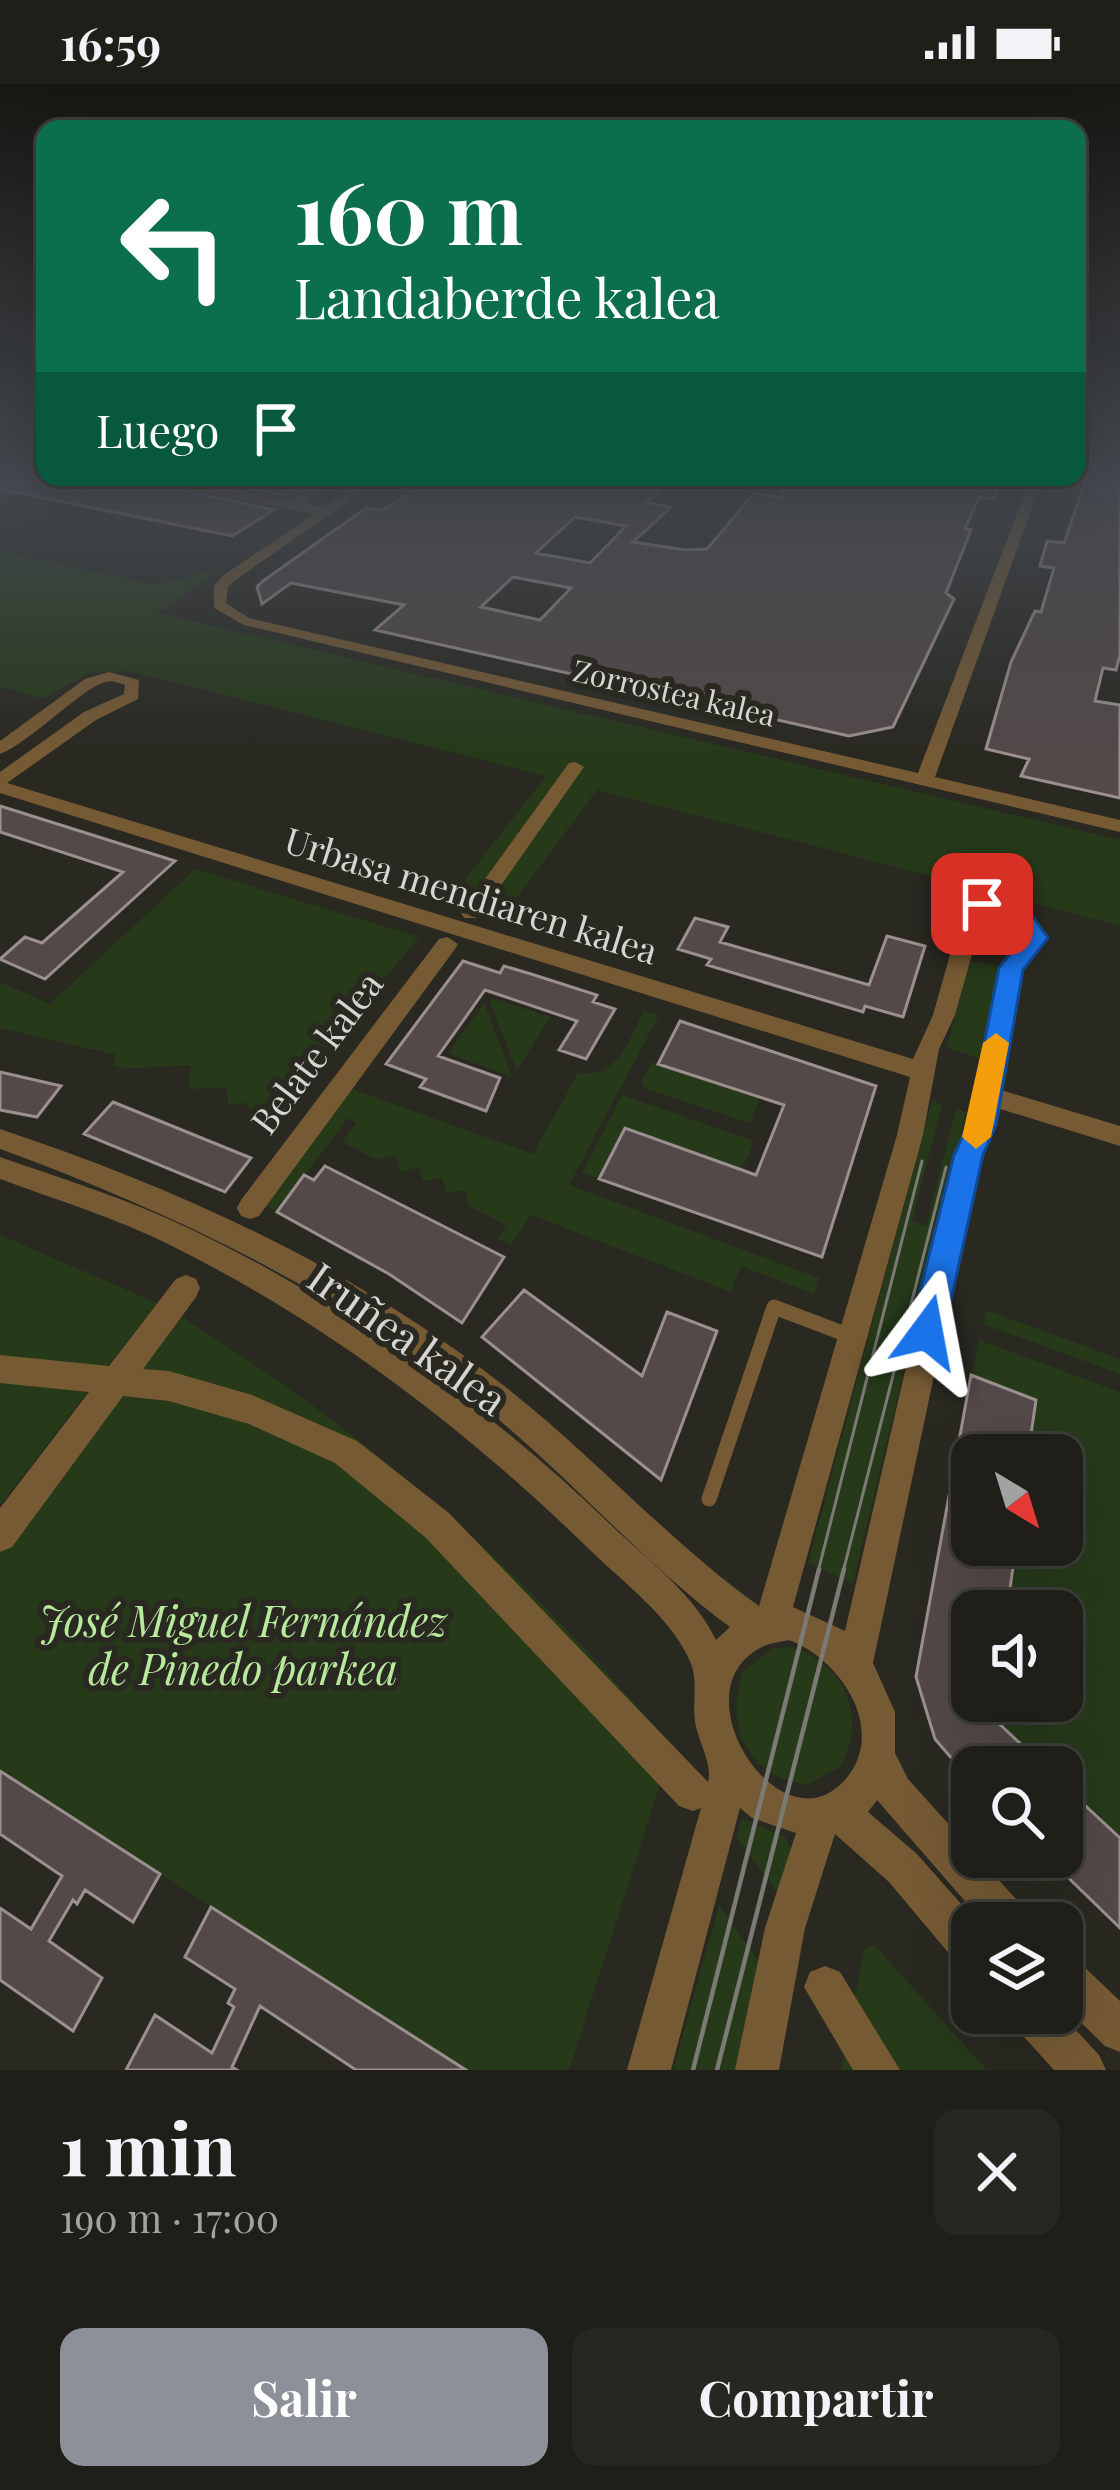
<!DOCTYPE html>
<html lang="es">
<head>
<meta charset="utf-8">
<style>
	:root { --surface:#1f1e19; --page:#272722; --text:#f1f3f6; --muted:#a1a2a2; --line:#3c3c38; --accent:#8c9099 }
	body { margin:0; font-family:"Playfair Display",serif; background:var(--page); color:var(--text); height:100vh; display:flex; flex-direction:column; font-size:45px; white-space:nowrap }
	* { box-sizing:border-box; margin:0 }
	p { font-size:39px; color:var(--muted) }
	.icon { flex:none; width:66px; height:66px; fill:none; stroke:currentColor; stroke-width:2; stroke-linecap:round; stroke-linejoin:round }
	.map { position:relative; height:1986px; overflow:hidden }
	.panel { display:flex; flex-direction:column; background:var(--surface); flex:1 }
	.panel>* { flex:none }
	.top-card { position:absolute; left:36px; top:36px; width:1050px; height:366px; border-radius:24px; box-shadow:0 12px 48px #0002,0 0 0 3px var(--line); background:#0b6e4f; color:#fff; overflow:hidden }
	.needle { width:78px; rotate:142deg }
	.buttons { position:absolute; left:951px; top:1350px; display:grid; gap:24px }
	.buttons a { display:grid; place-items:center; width:132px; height:132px; border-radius:24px; background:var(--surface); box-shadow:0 12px 48px #0002,0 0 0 3px var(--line); font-size:60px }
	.pin { position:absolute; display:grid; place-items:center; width:102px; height:102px; color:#fff; margin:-51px; border-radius:24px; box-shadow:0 6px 18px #0006 }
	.me { position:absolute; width:132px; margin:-66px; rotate:13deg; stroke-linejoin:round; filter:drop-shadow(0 0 9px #0008) }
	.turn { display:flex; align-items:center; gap:42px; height:252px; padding:0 60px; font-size:54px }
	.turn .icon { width:156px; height:156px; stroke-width:2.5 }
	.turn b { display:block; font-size:84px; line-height:102px }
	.then { display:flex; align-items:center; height:114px; padding:0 60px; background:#0003; gap:24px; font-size:45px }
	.round { display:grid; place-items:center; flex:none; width:126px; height:126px; border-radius:24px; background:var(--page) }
	.summary { display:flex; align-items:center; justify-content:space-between; height:204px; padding:0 60px }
	h1 { font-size:72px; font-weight:700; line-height:90px }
	.primary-button { display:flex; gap:24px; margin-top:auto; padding:24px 60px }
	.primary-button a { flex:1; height:138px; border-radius:24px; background:var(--accent); color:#fff; font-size:48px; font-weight:700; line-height:138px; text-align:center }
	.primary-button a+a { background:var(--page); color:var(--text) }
	.status { display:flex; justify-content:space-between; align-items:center; height:84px; padding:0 60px; background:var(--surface); direction:ltr }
	.status svg { height:33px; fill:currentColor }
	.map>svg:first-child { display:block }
</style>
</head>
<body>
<div class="status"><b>16:59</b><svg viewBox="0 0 49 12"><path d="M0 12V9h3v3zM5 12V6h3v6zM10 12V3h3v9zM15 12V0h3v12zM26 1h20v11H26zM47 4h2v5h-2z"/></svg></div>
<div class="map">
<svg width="1120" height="1986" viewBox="0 0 1120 1986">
	<rect width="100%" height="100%" fill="#292821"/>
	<!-- green -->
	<path fill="#263a1a" d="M0,467l155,33 65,-14 -63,43 963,227v86l-131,-35 -42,2 3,-12 -353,-91 -95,127 -53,-17 97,-124 -417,-105 -41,2 -45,26 -43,-12z
		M195,785l224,68 -139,170 -28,5 -7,-9 -17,1 -1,-16 -39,1 3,-24 -69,4 -10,-4 4,-10 -116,-27v-46l50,22z
		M970,877l30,6 -21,91 -32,-10z
		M492,914l58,19 -33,54 -27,-69z
		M484,919l28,74 -64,-24z
		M644,927l15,4 -90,170 250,93 -5,16 -73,-28 -10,26 -200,-77 -20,30 -13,-6 8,-14 -37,-19 -4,-16 -19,3 -4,-15 -19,3 -4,-14 -19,5 -4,-17 -21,4 -33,-17 14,-19 -8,-5 -71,94 -14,-8 86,-116 184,66 45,-81c39,7 51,-34 66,-62z
		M652,978l108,35 -10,26 -104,-34 -5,-6z
		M622,1011l132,46 -12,29 -117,-41 -26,50 -17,-6z
		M932,1017l10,3 -30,117 14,5 30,-117 10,3 -113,471 -45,-20z
		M0,1151l157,68 -157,202z
		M986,1226l134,49v15l-137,-50z
		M178,1231c200,124 342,253 494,432l-103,323h-103l-466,-299v-220z
		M979,1256l141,52v446l-58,-54v-17h-17l-55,-52 3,-14h69v-90h-55l9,-66h46v-90h-34l8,-55 -65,-25z
		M792,1563c54,18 76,71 48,120l-34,18c-59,-8 -83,-62 -62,-115l30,-22z
		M742,1734l43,19 6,11 -10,49 -45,-60z
		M719,1821l43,61 -25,104h-64z
		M874,1861l113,125h-146l23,-120z"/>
	<!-- building -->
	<path fill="#524948" stroke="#9b908f" stroke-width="3" fill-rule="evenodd" d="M28,393h92l154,33 -42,26 -228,-46z
		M258,393h54l-29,18 -41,-8z
		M438,393h235l-26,26 24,4 -38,35 52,8 22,-1 47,-56 27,5 11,-21h211l-10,22 -14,-2 -14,32 6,1 -25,63 8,6 -61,128 -44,9 -474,-106 29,-25 -113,-22 -29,21 -5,-17 6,-6 103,-73 16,2zM575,433l51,9 -36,37 -54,-10zM513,493l58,11 -31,32 -59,-13z
		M1087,393h33v178l-4,15 -13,-2 -8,33 25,4v93l-99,-22 8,-17 -43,-10 25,-87 24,-51 6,1 13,-44 -14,-2 7,-25 17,2z
		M0,722l175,55 -130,118 -45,-20 25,-22 17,6 81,-71 -123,-40z
		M695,834l33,9 -8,15 149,43 18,-49 38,10 -22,71 -38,-11 -2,6 -156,-47 4,-6 -33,-10z
		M463,877l37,12 4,-7 27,8 66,21 -4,7 22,7 -29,50 -27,-9 18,-29 -92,-31 -47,66 62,22 -14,33 -66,-24 6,-8 -40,-15z
		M680,937l196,65 -54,171 -223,-78 26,-51 131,47 28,-70 -126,-41z
		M0,988l61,14 -24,31 -37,-7z
		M113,1018l138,56 -26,34 -141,-58z
		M325,1082l179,91 -42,66 -73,-49 -112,-62 27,-37 10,5z
		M524,1206l118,86 25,-64 50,19 -56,149 -179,-143z
		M971,1291l65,25 -8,55h-56v90h44l-9,66h-35v90h21l-3,14 55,52h-73v15l-37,-43 -19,-62z
		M0,1687l160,103 -27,48 -48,-32 -8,14 -4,-4 -24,41 53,37 -29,53 -73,-51v-72l31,21 31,-53 -62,-42z
		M1062,1700l58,54v90l-73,-71h15z
		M211,1823l128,82 127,81h-110l-96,-64 -28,61 5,3h-111l29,-55 57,38 22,-46 -6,-4 7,-14 -50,-32z"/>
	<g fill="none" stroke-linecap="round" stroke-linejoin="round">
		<!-- lane-far1 -->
		<path stroke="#765a34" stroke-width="8" d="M146,393l180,35
			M306,418l-10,-1 36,-24"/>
		<!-- lane -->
		<path stroke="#765a34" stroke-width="15" d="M709,1415l65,-192 79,30"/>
		<!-- street -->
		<path fill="#765a34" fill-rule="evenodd" d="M369,393h14l-149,104 -6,6 -2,16 23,15 669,155 113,-296h12l-108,300 185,43v12l-876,-207 -30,-17v-22l10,-11z
			M109,588l30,8 -1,19 -42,21 -89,63 906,276 20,-44 18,-64 -7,-35c31,-37 84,-16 103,22l-25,32 -21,120 119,36v20l-123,-38 -16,47 -108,508 22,49v41l13,26 64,71v7h6l47,52 6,14h-47l-107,-123 -9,12 49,42 61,69h-6v46l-15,-6 -68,-81 -54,-48 -30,94 -26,142h-44l30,-142 31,-95 -44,-15 -12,-10 -69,262h-44l74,-262 -8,3 -14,-5 -254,-269 -90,-74 -86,-39 -80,-23 -46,-5 -111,151 -12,5v-44l89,-116 -89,-9v-28l109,11 67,-87 10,-4 10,4 4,9 -4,9 -53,72 26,2 83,24 105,46 92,72 259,269c5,-17 -10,-41 -13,-60 -3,-22 4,-42 -6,-63 -20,-43 -65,-76 -98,-108 -125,-122 -264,-228 -421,-306 -54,-27 -113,-45 -170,-66v-22c63,22 128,42 188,71 157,74 299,178 424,298 36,34 82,68 104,114l14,-13c-91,-67 -164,-155 -253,-225 -145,-113 -305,-190 -477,-253v-20c180,60 353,139 503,256 89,69 164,155 256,221l138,-471 13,-58 -910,-284v-21l84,-60 40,-18 1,-9c-8,-2 -11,-5 -19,-3 -22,4 -75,60 -106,72v-13l85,-62zM978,827l27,4 20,22 -25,31 -30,157 -15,30 -110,476 -52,-24 130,-472 16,-86 16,-34 18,-64 -8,-33zM789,1556c52,19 100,92 55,141 -64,70 -169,-91 -82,-134 7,-4 19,-5 27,-7z
			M575,678l9,5 -106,151h-14l-3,-5 3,-5 105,-145z
			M447,853l11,7 -3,5 -196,267 -9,3 -9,-3 -4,-8 4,-8 198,-261z
			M1062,1870l15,6 43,41v51l-15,-6 -43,-42z
			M825,1882l15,6 60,98h-47l-49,-83 6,-15z
			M1010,1929h50l39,42 7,15h-52l-38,-42z"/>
		<!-- tram-far1 -->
		<path stroke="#7b7a75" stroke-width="3" d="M818,1488l104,-411
			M843,1488l103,-405"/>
		<!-- tram -->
		<path stroke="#7b7a75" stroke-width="4.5" d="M693,1986l126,-501
			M717,1986l127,-501"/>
	</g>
	<!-- sky -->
	<linearGradient id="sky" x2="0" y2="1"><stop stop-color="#171612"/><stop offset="0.59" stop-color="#43484e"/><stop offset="1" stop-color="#43484e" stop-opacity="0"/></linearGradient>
	<rect width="1120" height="671" fill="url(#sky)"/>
	<!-- route -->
	<path fill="#1a73e8" stroke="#114b97" stroke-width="3" d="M982,812l44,11 22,31 -25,32 -27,155 -13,30 -39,177 -5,11 -12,4 -12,-4 -5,-11 44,-177 14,-30 31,-157 24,-30 -14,-20 -35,-9 -3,-5z"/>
	<!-- slow -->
	<path fill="#f59e0b" d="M996,949l13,10 -18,94 -15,12 -14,-12 21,-94z"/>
	<g text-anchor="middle" stroke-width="12" stroke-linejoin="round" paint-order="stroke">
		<!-- far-street labels -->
		<g font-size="30" fill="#d6d5d1" stroke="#292821">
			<text transform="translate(674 610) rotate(13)" y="10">Zorrostea kalea</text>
		</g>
		<!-- street labels -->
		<g font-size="36" fill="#d6d5d1" stroke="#292821">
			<text transform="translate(471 812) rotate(17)" y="13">Urbasa mendiaren kalea</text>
			<text transform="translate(317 969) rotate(-53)" y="13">Belate kalea</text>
		</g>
		<!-- near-street labels -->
		<g font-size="42" fill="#d6d5d1" stroke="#292821">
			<text transform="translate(407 1255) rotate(35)" y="15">Iruñea kalea</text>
		</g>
		<!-- near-park labels -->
		<g font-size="42" font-style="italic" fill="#b8ea9d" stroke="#292821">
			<text x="243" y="1553">José Miguel Fernández<tspan x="243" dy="48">de Pinedo parkea</tspan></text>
		</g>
	</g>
</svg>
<div class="buttons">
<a><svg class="needle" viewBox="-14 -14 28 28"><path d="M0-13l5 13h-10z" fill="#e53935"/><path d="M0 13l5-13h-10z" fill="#a1a2a2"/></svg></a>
<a><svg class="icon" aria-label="sound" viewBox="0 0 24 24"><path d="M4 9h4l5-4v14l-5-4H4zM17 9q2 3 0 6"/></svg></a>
<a><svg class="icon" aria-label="search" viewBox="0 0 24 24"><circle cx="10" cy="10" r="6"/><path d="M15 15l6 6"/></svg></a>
<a><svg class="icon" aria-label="layers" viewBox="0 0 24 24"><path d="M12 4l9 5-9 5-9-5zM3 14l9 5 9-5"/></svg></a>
</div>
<div class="pin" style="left:982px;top:820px;background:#d93025"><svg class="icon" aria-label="arrive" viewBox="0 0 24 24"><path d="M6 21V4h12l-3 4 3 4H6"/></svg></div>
<svg class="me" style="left:927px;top:1248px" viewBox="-20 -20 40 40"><path d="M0-17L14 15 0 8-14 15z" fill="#1a73e8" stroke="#fff" stroke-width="4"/></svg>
<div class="top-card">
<div class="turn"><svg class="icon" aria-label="left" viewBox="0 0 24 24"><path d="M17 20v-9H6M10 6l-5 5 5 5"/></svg><div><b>160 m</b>Landaberde kalea</div></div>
<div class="then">Luego<svg class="icon" aria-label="arrive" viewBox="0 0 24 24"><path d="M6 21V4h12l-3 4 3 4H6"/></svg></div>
</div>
</div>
<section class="panel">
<div class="summary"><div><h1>1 min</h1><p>190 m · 17:00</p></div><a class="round"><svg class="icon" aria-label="close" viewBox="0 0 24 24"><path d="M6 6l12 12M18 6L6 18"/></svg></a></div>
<div class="primary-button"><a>Salir</a><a>Compartir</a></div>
</section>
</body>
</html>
